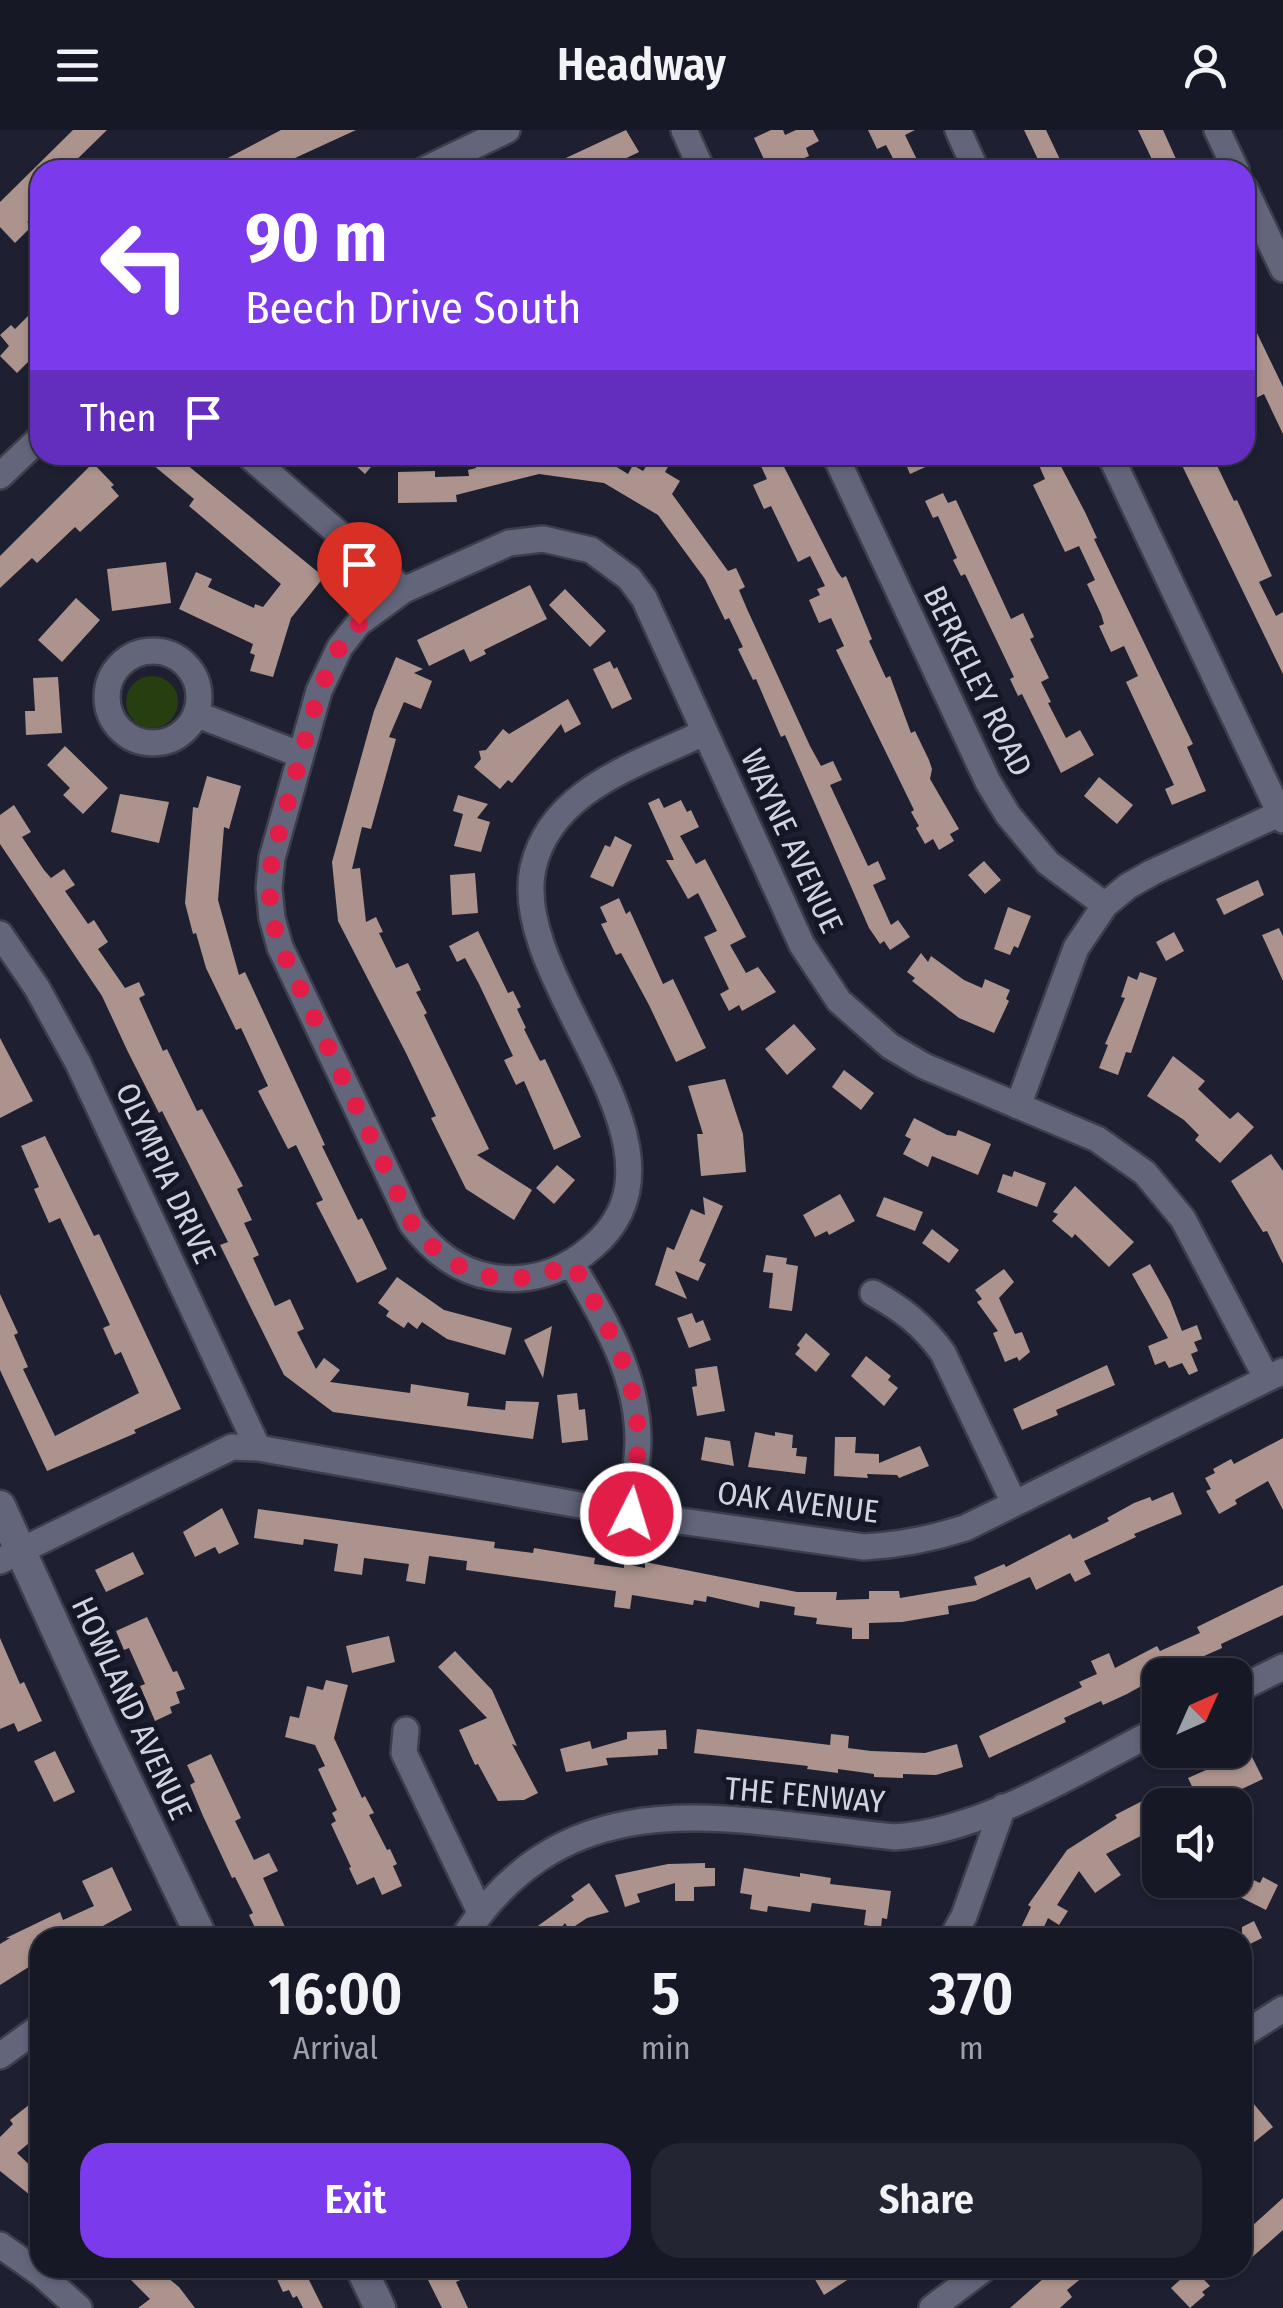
<!DOCTYPE html>
<html lang="en">
<head>
<meta charset="utf-8">
<style>
	:root { --surface:#161825; --page:#232532; --text:#f1f3f6; --muted:#9ea0a7; --line:#353742; --accent:#7c3aed }
	body { margin:0; font-family:"Fira Sans Condensed",sans-serif; background:var(--page); color:var(--text); height:100vh; display:flex; flex-direction:column; font-size:38px; white-space:nowrap }
	* { box-sizing:border-box; margin:0 }
	p { font-size:32px; color:var(--muted) }
	.icon { flex:none; width:55px; height:55px; fill:none; stroke:currentColor; stroke-width:2; stroke-linecap:round; stroke-linejoin:round }
	.map { position:relative; flex:1; overflow:hidden }
	.details { position:absolute; left:30px; top:1798px; width:1222px; height:350px; display:flex; flex-direction:column; background:var(--surface); border-radius:30px; box-shadow:0 2px 8px #0004,0 0 0 2px var(--line) }
	.details>* { flex:none }
	.banner { position:absolute; left:30px; top:30px; width:1225px; height:305px; border-radius:30px; box-shadow:0 2px 8px #0004,0 0 0 2px var(--line); background:#7c3aed; color:#fff; overflow:hidden }
	.needle { width:65px; rotate:45deg }
	.fabs { position:absolute; left:1142px; top:1528px; display:grid; gap:20px }
	.fabs a { display:grid; place-items:center; width:110px; height:110px; border-radius:20px; background:var(--surface); box-shadow:0 2px 8px #0004,0 0 0 2px var(--line); font-size:50px }
	.pin { position:absolute; display:grid; place-items:center; width:85px; height:85px; color:#fff; margin:-102px -42px; border-radius:50% 50% 50% 0; rotate:-45deg; box-shadow:0 0 10px #0007 }
	.pin .icon { rotate:45deg }
	.me { position:absolute; width:110px; margin:-55px; rotate:5deg; stroke-linejoin:round; filter:drop-shadow(0 0 8px #0008) }
	.turn { display:flex; align-items:center; gap:35px; height:210px; padding:0 50px; font-size:45px }
	.turn .icon { width:130px; height:130px; stroke-width:2.5 }
	.turn b { display:block; font-size:70px; line-height:85px }
	.then { display:flex; align-items:center; height:95px; padding:0 50px; background:#0003; gap:20px; font-size:38px }
	.eta { display:flex; justify-content:space-evenly; align-items:center; height:170px; text-align:center }
	.eta b { font-size:60px; font-weight:600; line-height:70px }
	.cta { display:flex; gap:20px; margin-top:auto; padding:20px 50px }
	.cta a { flex:1; height:115px; border-radius:30px; background:var(--accent); color:#fff; font-size:40px; font-weight:600; line-height:115px; text-align:center }
	.cta a+a { background:var(--page); color:var(--text) }
	header { display:flex; justify-content:space-between; align-items:center; height:130px; padding:0 50px; background:var(--surface); font-size:45px; font-weight:600 }
	.map>svg:first-child { display:block }
</style>
</head>
<body>
<header><svg class="icon" aria-label="menu" viewBox="0 0 24 24"><path d="M4 6h16M4 12h16M4 18h16"/></svg>Headway<svg class="icon" aria-label="person" viewBox="0 0 24 24"><circle cx="12" cy="8" r="4"/><path d="M4 21q1-7 8-7t8 7"/></svg></header>
<div class="map">
<svg width="1283" height="2178" viewBox="0 0 1283 2178">
	<rect width="100%" height="100%" fill="#1e2031"/>
	<!-- green -->
	<path fill="#263e10" d="M126 572a26 26 0 1 1 52 0a26 26 0 1 1-52 0Z"/>
	<!-- building -->
	<path fill="#ad938d" d="M73,0h34l-41,40h-26v39l-13,13 5,4 -17,17 -15,-16v-25z
		M281,0h75l-87,40h-64z
		M626,0l13,22 -29,14 2,4h-72z
		M771,0h12l2,5 11,-5h17l6,11 -13,7 3,8 -31,14h-9l-15,-32z
		M868,0h47l-10,5 17,35h-23l-13,-25 -9,4z
		M1024,0h22l19,40h-22z
		M1138,0h25l18,40h-24z
		M1245,178l38,79v47l-19,-40 -8,4 -10,-23 3,-1 -4,-8z
		M29,185l11,11v24l-23,23 -17,-17 9,-10 -9,-11 11,-10 4,4z
		M141,325h34l149,122 -33,41 -18,59 -23,-6 5,-16 -5,-2 3,-9 -74,-35 17,-37 16,7 -4,8 46,21 1,-4 8,3 18,-23 -92,-78 5,-7z
		M344,325h37l-16,19z
		M489,325h115v4l24,15 5,-9 10,6 10,-15 16,9 -4,7 15,9 -8,13 56,77 8,-3 9,19 -6,3 8,19 63,137 11,20 12,-5 9,19 -12,5 38,81 10,-5 8,18 -13,6 18,40 7,-5 12,17 -20,13 -6,-9 -4,3 -11,-16 -84,-193 -4,2 -25,-58 -3,1 -15,-31 5,-2 -14,-29 -4,2 -20,-41 -47,-64 -54,-32 -65,-9 -83,21 1,7 -59,1v-31l37,-1v6l34,-1 -1,-6 8,-2 -2,-9z
		M778,325l59,116 5,7 4,-2 26,63 -3,2 17,37 4,-2 21,57 4,-2 14,29 3,9 -2,10 29,50 -9,5 4,7 -15,9 -6,-11 -8,5 -9,-16 3,-2 -8,-14 3,-2 -78,-160 8,-4 -13,-28 -12,5 -10,-23 11,-5 -3,-6 8,-3 -15,-30 -12,6 -27,-56 -7,3 -11,-24 14,-6 -7,-15z
		M902,325h50l-42,19z
		M1055,325l30,57 12,26 -3,1 99,205 -6,3 19,44 -34,14 -7,-16 9,-4 -48,-103 12,-6 -14,-30 -13,6 -12,-26 5,-2 -3,-10 -14,-30 8,-4 -16,-34 -14,6 -32,-67 12,-6 -7,-16z
		M1177,325h35l22,46 3,-1 35,76 -13,6 17,34 7,-4v62z
		M93,333l21,22 -3,2 8,9 -39,36 -5,-5 -38,36 -5,-5 -32,30v-32z
		M943,363l5,10 8,-3 55,119 12,-6 11,24 -4,2 19,39 -8,4 10,20 -3,1 18,35 14,-8 14,25 -33,18 -39,-79 -4,2 -8,-17 4,-2 -49,-103 -4,2 -8,-16 4,-2 -19,-42 -5,2 -8,-17z
		M166,432l5,41 -59,8 -5,-42z
		M530,455l17,34 -63,31 2,4 -16,8 -6,-13 -35,17 -12,-26z
		M565,459l41,42 -16,16 -41,-42z
		M76,468l24,22 -38,42 -24,-22z
		M396,527l27,12 -9,4 18,8 -11,28 -17,-7 -15,35 7,2 -25,90 -9,-2 -10,42 8,-1 6,54 10,-5 7,15 -4,1 17,35 12,-5 13,27 -5,2 11,21 -3,2 65,134 -12,6 55,35 -18,30 -48,-31 -35,-71 5,-2 -30,-63 -68,-132 -6,-59 42,-151z
		M610,531l4,8 3,-2 15,32 -20,10 -19,-40z
		M58,547l4,56 -36,2 -1,-24h10l-2,-33z
		M568,569l13,25 -16,9 -4,-9 -49,59 -4,-3 -8,9 -26,-22 7,-8 -2,-8 7,-1 17,-21 6,5z
		M65,616l43,42 -25,26 -20,-19 7,-7 -23,-23z
		M207,646l34,10 -12,43 -5,-2 -6,73 21,75 6,-3 80,173 -3,1 36,74 4,-2 25,51 -30,14 -41,-80 7,-3 -27,-55 -8,4 -30,-58 10,-5 -27,-58 -5,2 -30,-62 -10,-35 -3,1 -8,-31 8,-96 5,1z
		M1099,647l34,28 -16,19 -33,-28z
		M120,664l49,8 -10,41 -48,-11z
		M458,665l30,9 -11,14 13,4 -9,30 -27,-6 9,-32 -10,-3z
		M659,668l5,10 17,-8 6,12 4,-2 8,17 -19,9 16,28 9,-5 41,78 -16,8 16,28 12,-6 18,25 -34,19 -3,-6 -10,6 -9,-17 9,-5 -25,-52 13,-6 -19,-38 -10,6 -22,-39h8l-26,-57z
		M14,675l17,27 -9,5 22,33 7,8 13,-9 11,16 -10,6 23,33 6,-4 14,22 -10,7 27,39 14,-6 6,13 -6,3 24,53 4,-2 30,62 5,-2 41,77 -6,3 15,31 -8,3 15,32 -6,3 22,48 15,-7 14,30 -7,3 19,37 8,-11 16,12 -10,12 80,11 1,-9 58,9 -2,13 38,4 1,-9 33,1 -6,37 -200,-27 -49,-37 -64,-130 8,-3 -66,-131 -3,2 -31,-61 -26,-56 -102,-152v-29z
		M615,706l17,9 -19,42 -23,-10 15,-32 5,2z
		M984,731l17,19 -16,14 -17,-19z
		M475,743l3,40 -26,2 -2,-40z
		M1258,750l6,15 -40,20 -8,-16z
		M619,768l7,16 4,-3 33,73 10,-5 33,69 -30,14 -27,-57 -28,-52 -5,2 -15,-31 6,-2 -7,-15z
		M1008,777l23,9 -13,32 -4,-2 -4,9 -16,-6z
		M1279,798l4,8v45l-21,-46z
		M478,801l30,62 5,-2 8,16 -4,2 9,19 -2,1 16,32 5,-2 36,78 -27,13 -30,-69 -8,4 -12,-25 9,-4 -34,-72 -14,-26 -8,4 -8,-16z
		M1174,802l10,19 -18,10 -10,-19z
		M921,823l7,9 3,-6 33,24 18,8 3,-9 25,11 -4,9 3,2 -15,32 -35,-15 -47,-37 3,-3 -8,-6z
		M1140,842l17,6 -26,75 -5,-1 -8,23 -19,-7 9,-23 -3,-1 20,-46 -4,-1 7,-21 9,4z
		M794,894l22,25 -29,26 -22,-26z
		M0,908l33,63 -33,17z
		M1173,926l32,25 -7,8 32,30 8,-7 16,15 -34,36 -25,-23 4,-5 -15,-15 -37,-24z
		M844,940l30,23 -13,17 -29,-23z
		M725,949l18,55 3,38 -45,4 -4,-42h6l-15,-48z
		M914,988l33,17 9,1 2,-6 33,14 -13,31 -46,-19 -4,11 -25,-13 8,-15 -6,-3z
		M45,1006l49,100 5,-2 82,175 -47,21 2,3 -89,38 -47,-101v-76l18,39 -4,2 14,32 -5,2 32,67 84,-43 -18,-41 -6,3 -12,-27 7,-3 -50,-107 -11,5 -15,-34 5,-2 -18,-41z
		M1271,1024l12,17v93l-16,-33 -4,1 -32,-51z
		M557,1035l18,15 -21,24 -18,-16z
		M1014,1041l32,12 -9,24 -40,-15 6,-18 9,3z
		M1075,1056l59,56 -25,25 -34,-33 -3,4 -20,-17 6,-7 -5,-2z
		M840,1064l15,27 -26,14 -2,-4 -12,6 -12,-22z
		M703,1067l20,9 -24,55 7,3 -8,17 -23,-10 12,28 -32,-14 12,-38 7,3 17,-41 14,6z
		M884,1067l39,15 -8,19 -39,-15z
		M932,1099l27,21 -10,13 -27,-20z
		M766,1125l21,3 -1,6 12,2 -6,45 -23,-3 4,-35 -10,-1z
		M1150,1134l20,36 12,31 15,-6 5,14 -8,3 4,9 -7,3 7,17 -9,4 -7,-12 -13,5 -4,-7 -10,4 -7,-19 20,-8 -36,-64z
		M1004,1139l10,13 -15,16 16,36 7,-2 8,20 -11,9 -2,-4 -12,5 -12,-29 5,-2 -21,-29 5,-3 -7,-9z
		M397,1147l47,33 68,18 -7,27 -58,-16 -25,-17 -5,7 -9,-7 -4,6 -18,-12 3,-5 -11,-8z
		M692,1183l4,10 7,-3 8,20 -22,8 -12,-30z
		M552,1196l-9,52 -19,-38z
		M806,1203l24,21 -14,18 -21,-18 5,-6 -3,-3z
		M866,1226l25,20 -3,4 10,8 -14,18 -33,-30z
		M1107,1235l8,20 -59,25 2,5 -36,15 -9,-21z
		M717,1236l8,45 -28,5 -5,-29 5,-1 -2,-17z
		M577,1263l2,17 6,-1 3,31 -26,3 -5,-48z
		M755,1302l20,4v-4l18,3 -1,13h5l-1,8 11,1 -2,17 -57,-7z
		M705,1307l25,4 4,25 -33,-6z
		M835,1307h21l-1,16 24,1v9l41,-17 9,20 -30,12 -2,-3 -30,-1 1,4 -34,-2z
		M1283,1308v72l-15,-29 -33,19 2,4 -18,10 -13,-23 5,-2 -6,-11 10,-5 -2,-4 18,-10 3,5z
		M1173,1362l9,22 -48,20 2,3 -52,24 7,13 -16,8 -5,-9 -34,17 -6,-13 -55,24 -27,5 1,8 -47,8 -33,1v16h-17v-11l-36,-4 1,-6 -23,-3 1,-8 -35,-6 -1,7 -52,-12 -1,6 -12,-2 -1,5 -61,-10 -2,14 -16,-2 2,-16 -150,-21 1,-9 -38,-5 -4,28 -19,-3 3,-17 -45,-6 -2,17 -28,-4 4,-27 -34,-5 -1,6 -49,-7 4,-29 237,33 -1,6 39,5 1,-5 18,3 43,7 -1,6 30,4v-4l21,4v-6l152,30h40l-1,8 33,-1v-8h30l1,7 77,-13 -3,-8 30,-13 2,3 64,-33 3,5 36,-18 -2,-3 27,-15 16,-6 2,4z
		M222,1378l17,36 -20,10 -4,-7 -20,10 -12,-25z
		M133,1422l11,22 -38,18 -11,-22z
		M1283,1455v30l-62,29 1,4 -29,13 -1,-3 -65,36 -24,11 -2,-4 -37,17 2,4 -77,36 -10,-22 103,-49 -3,-5 18,-8 -6,-13 18,-8 6,15 42,-22 3,5 40,-18 -3,-6z
		M147,1487l26,55 4,-1 8,18 -9,3 4,11 -10,4 2,6 -17,8 -15,-35 5,-2 -16,-36 -5,2 -8,-19z
		M389,1506l6,26 -43,11 -6,-27z
		M0,1508l20,46 4,-2 18,39 -24,11 -4,-9 -14,6z
		M455,1521l37,39 25,56 -5,-2 26,49 -14,7 -26,1 -20,-37 -3,1 -16,-35 28,-12 -49,-51z
		M326,1550l22,5 -14,53 28,60 3,-2 9,17 -5,2 18,35 3,-1 7,15 -4,2 9,20 -20,9 -8,-18 -17,8 -8,-17 2,-1 -20,-43 5,-3 -4,-8 5,-3 -19,-41 7,-3 -10,-21 -30,-8 5,-21 9,2 8,-32 16,4z
		M697,1599l133,16 1,-11 18,2 -1,12 23,3 54,2 32,-9 6,23 -27,8 -33,-1v4l-29,-1v-3l-36,-5v4l-31,-4 1,-3 -114,-13z
		M666,1600l1,19h-9v6l-52,3 2,7 -42,7 -6,-23 30,-8 2,8 35,-10v-7z
		M55,1621l20,41 -21,10 -20,-41z
		M1249,1621l14,28 -55,26h-7l-13,-27z
		M211,1624l30,64 -6,3 19,39 15,-7 9,18 -15,7 27,60h-25l-5,-10 -4,2 -7,-15 4,-2 -18,-36 -3,1 -29,-62 -13,-31 5,-3 -8,-17z
		M1150,1667l10,19v10l-54,28 15,21 -26,18 -16,-22 -22,34 11,6 -9,14 -11,-7 -9,20h-23l15,-31 -3,-2 39,-55 50,-32 -2,-3z
		M705,1733v5h10v18l-21,1v14h-19v-18l-38,11 3,8 -15,5 -10,-32 53,-11z
		M112,1737l20,43 -51,28h-41v22l-40,25v-41l10,-6h-4l54,-26 3,8 31,-14 -12,-25z
		M744,1738l56,9v-4l31,5 -1,6 61,7 -4,28 -5,-1 -1,10 -17,-3 2,-15 -54,-7 -2,9 -42,-6 -1,6 -17,-3 2,-14 -12,-2z
		M1247,1747l13,6 3,-6 15,8 -12,25 -28,-14z
		M589,1753l20,29 -22,6 -18,12 -4,-7 -12,15h-32l53,-38 -3,-4z
		M1254,1791l8,17 -20,10v-21z
		M40,1966v38l-23,19 23,22v28l-40,-32v-34l13,-13 -3,-4z
		M1253,1973l20,24 -31,25v-40z
		M1283,2068v32l-41,36v-31z
		M119,2138h37l23,19 16,21h-57l12,-9z
		M278,2138h25l20,40h-20l-6,-12 -4,2 -4,-8 -6,2 -7,-15 6,-3z
		M422,2138h65l-31,14 12,26h-26z
		M828,2138h38l-42,27 -11,-19z
		M1051,2138h43l-27,22 5,7 -12,11h-50l34,-30 -2,-3z
		M1193,2138l17,18 -8,6 3,3 -15,13 -19,-20z"/>
	<g fill="none" stroke-linecap="round" stroke-linejoin="round">
		<!-- street casing -->
		<g stroke="#3c3e4c" stroke-width="30">
			<path id="street" d="M684,0l18,40
				M958,0l18,40
				M1217,0l19,40
				M424,40l83,-40
				M1245,59l38,80
				M248,325l156,135
				M835,325l153,327 20,33 40,48 57,42
				M1110,325l173,365
				M0,346l40,-38
				M107 567a46 46 0 1 1 92 0a46 46 0 1 1-92 0Z
				M196,584l105,41
				M705,602c-64,32 -154,56 -172,136 -25,116 177,282 58,380 -28,24 -62,35 -99,29 -35,-6 -59,-26 -80,-53l-132,-277 -8,-29 -3,-30 3,-30 47,-167 21,-44 19,-24 45,-33 105,-47 34,-4 48,11 38,28 15,20 158,347 37,56 51,45 34,20 173,73 48,34 38,46 84,160
				M0,804l37,54 41,75 180,385
				M1018,976l58,-158 29,-43 23,-19 25,-14 130,-60
				M571,1133c33,56 68,113 67,180 -1,24 -5,47 -7,71
				M873,1163c29,16 50,32 70,60l71,150
				M0,1431l232,-114 26,1 373,66 233,33c36,-2 67,-8 101,-19l318,-157
				M1235,1561l48,-24
				M406,1600l-2,23 76,159
				M463,1808c108,-165 266,-117 432,-101 90,-6 185,-68 265,-108
				M952,1808l12,-22 39,-109
				M1242,1905l41,-26
				M0,1926l40,-29
				M0,2115l41,29 38,34
				M932,2178l53,-40"/>
		</g>
		<!-- secondary casing -->
		<g stroke="#3c3e4c" stroke-width="35">
			<path id="secondary" d="M0,1376l105,230 97,202
				M361,2138l19,40"/>
		</g>
		<!-- street -->
		<use href="#street" stroke="#63667b" stroke-width="25"/>
		<!-- secondary -->
		<use href="#secondary" stroke="#63667b" stroke-width="30"/>
	</g>
	<g fill="none" stroke-linecap="round" stroke-linejoin="round">
		<!-- route -->
		<path stroke="#e11d48" stroke-width="18" stroke-dasharray="0 32.4" d="M359,494l-19,22 -21,45 -47,167 -3,30 3,30 8,28 132,278c42,55 96,69 160,39 32,56 67,113 66,180 -1,24 -5,47 -7,71"/>
	</g>
	<g text-anchor="middle" stroke-width="10" stroke-linejoin="round" paint-order="stroke">
		<!-- street labels -->
		<g font-size="32" fill="#d1d3df" stroke="#151727">
			<text transform="translate(978 551) rotate(64)" y="11">BERKELEY ROAD</text>
			<text transform="translate(792 711) rotate(65)" y="11">WAYNE AVENUE</text>
			<text transform="translate(166 1043) rotate(65)" y="11">OLYMPIA DRIVE</text>
			<text transform="translate(798 1372) rotate(7)" y="11">OAK AVENUE</text>
			<text transform="translate(132 1578) rotate(65)" y="11">HOWLAND AVENUE</text>
			<text transform="translate(805 1665) rotate(5)" y="11">THE FENWAY</text>
		</g>
	</g>
</svg>
<div class="fabs">
<a><svg class="needle" viewBox="-14 -14 28 28"><path d="M0-13l5 13h-10z" fill="#e53935"/><path d="M0 13l5-13h-10z" fill="#9ea0a7"/></svg></a>
<a><svg class="icon" aria-label="sound" viewBox="0 0 24 24"><path d="M4 9h4l5-4v14l-5-4H4zM17 9q2 3 0 6"/></svg></a>
</div>
<div class="pin" style="left:359px;top:494px;background:#d93025"><svg class="icon" aria-label="arrive" viewBox="0 0 24 24"><path d="M6 21V4h12l-3 4 3 4H6"/></svg></div>
<svg class="me" style="left:631px;top:1384px" viewBox="-20 -20 40 40"><circle r="17" fill="#e11d48" stroke="#fff" stroke-width="3"/><path d="M0-11L8 9 0 5-8 9z" fill="#fff"/></svg>
<div class="banner">
<div class="turn"><svg class="icon" aria-label="left" viewBox="0 0 24 24"><path d="M17 20v-9H6M10 6l-5 5 5 5"/></svg><div><b>90 m</b>Beech Drive South</div></div>
<div class="then">Then<svg class="icon" aria-label="arrive" viewBox="0 0 24 24"><path d="M6 21V4h12l-3 4 3 4H6"/></svg></div>
</div>
<section class="details">
<div class="eta">
<div><b>16:00</b><p>Arrival</p></div>
<div><b>5</b><p>min</p></div>
<div><b>370</b><p>m</p></div>
</div>
<div class="cta"><a>Exit</a><a>Share</a></div>
</section>
</div>
</body>
</html>
